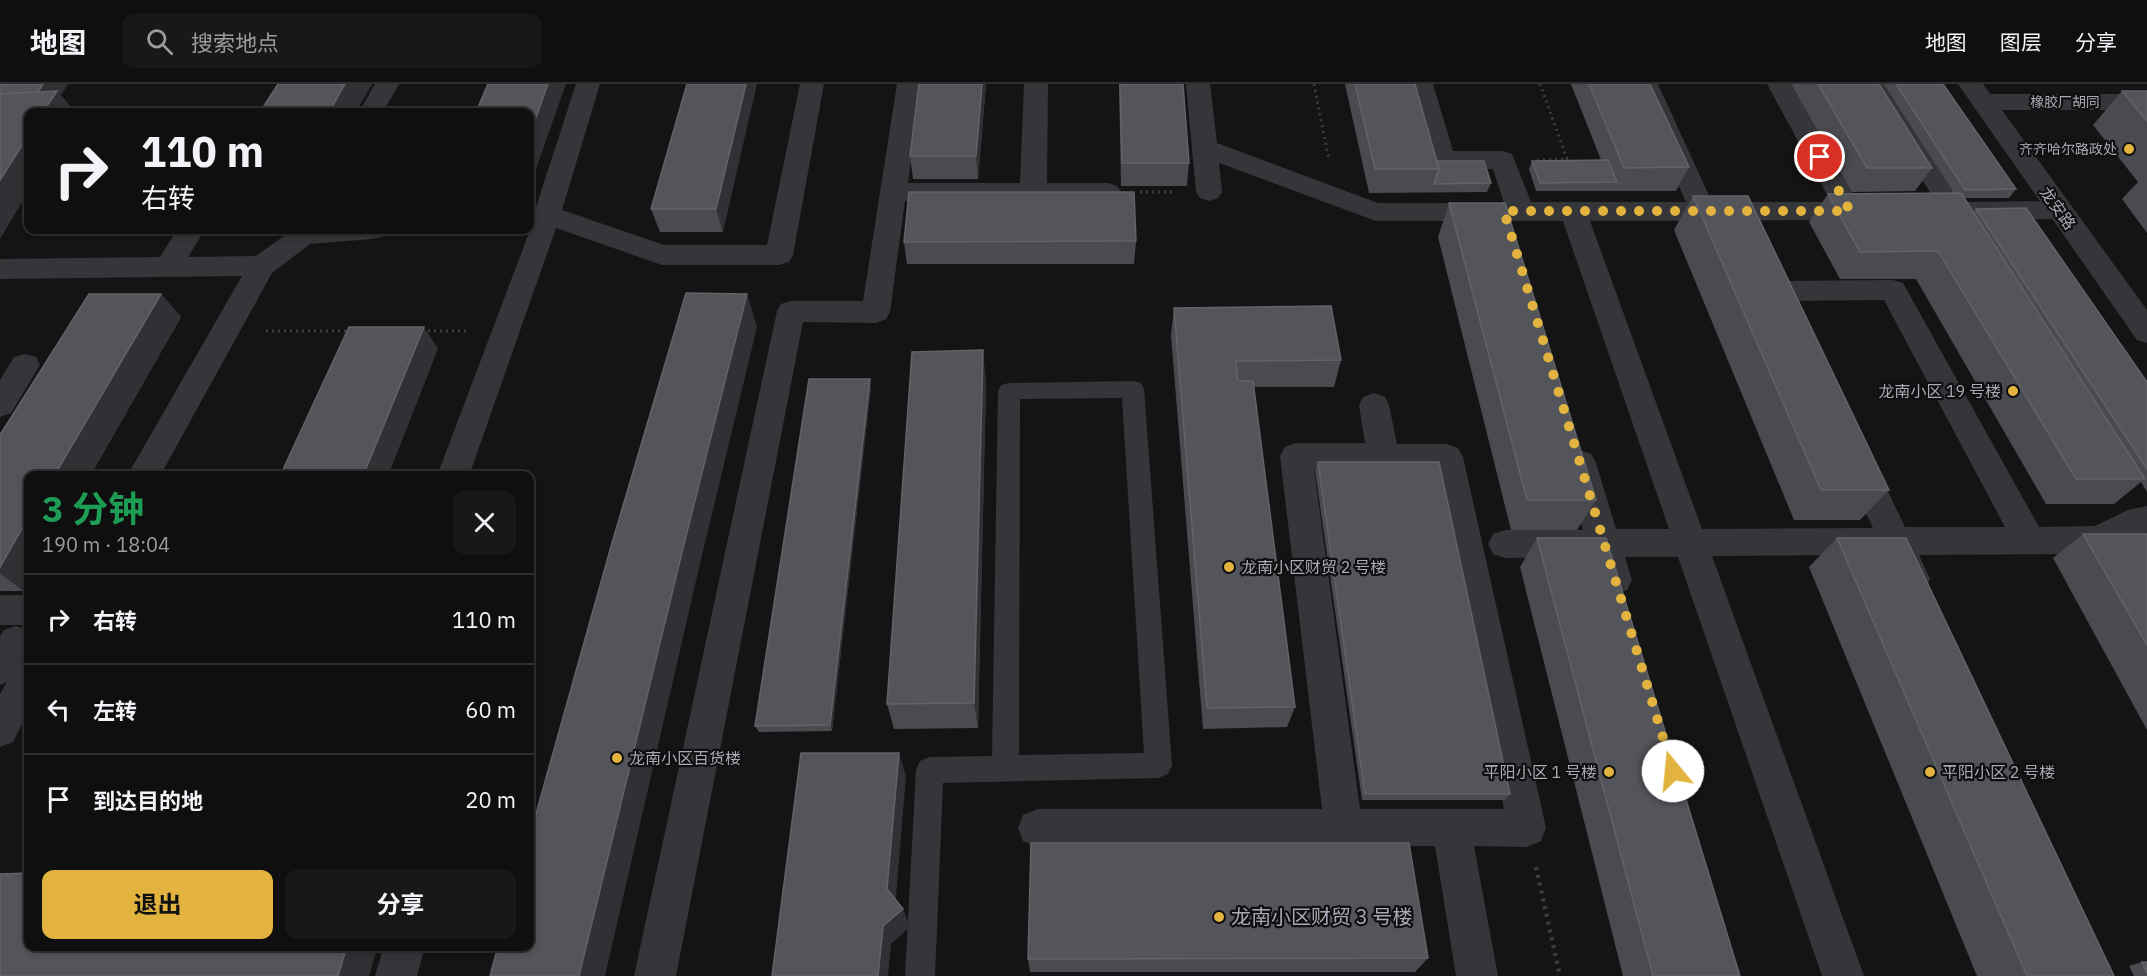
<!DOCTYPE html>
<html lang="zh">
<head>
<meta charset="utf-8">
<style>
	:root { --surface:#0f0f10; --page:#181819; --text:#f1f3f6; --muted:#9b9c9f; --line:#2f2f30; --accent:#e2b43f }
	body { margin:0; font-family:"IBM Plex Sans","Noto Sans SC",sans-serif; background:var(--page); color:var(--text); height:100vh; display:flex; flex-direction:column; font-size:22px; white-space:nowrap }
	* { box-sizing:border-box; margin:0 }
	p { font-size:20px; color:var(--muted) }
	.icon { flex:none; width:33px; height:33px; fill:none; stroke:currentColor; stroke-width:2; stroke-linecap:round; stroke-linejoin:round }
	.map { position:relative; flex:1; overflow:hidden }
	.side { position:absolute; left:24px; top:387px; width:510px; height:480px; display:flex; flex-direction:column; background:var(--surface); border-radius:12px; box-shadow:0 3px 9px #0003,0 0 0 2px var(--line) }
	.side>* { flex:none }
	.banner { position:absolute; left:24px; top:24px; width:510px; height:126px; border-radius:12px; box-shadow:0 3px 9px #0003,0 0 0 2px var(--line); background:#0f0f10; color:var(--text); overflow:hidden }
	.pin { position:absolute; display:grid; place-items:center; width:51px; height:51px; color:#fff; margin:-26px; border:3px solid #fff; border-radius:50%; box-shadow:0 2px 6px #0007 }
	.me { position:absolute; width:66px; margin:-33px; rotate:343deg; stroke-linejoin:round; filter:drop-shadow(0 0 4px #0008) }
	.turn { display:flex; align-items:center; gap:21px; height:126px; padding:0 18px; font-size:27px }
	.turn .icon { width:78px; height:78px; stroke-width:2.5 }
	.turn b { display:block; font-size:42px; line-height:51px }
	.round { display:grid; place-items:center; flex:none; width:63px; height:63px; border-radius:12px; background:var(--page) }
	.overview { display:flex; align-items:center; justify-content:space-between; height:102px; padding:0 18px }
	h1 { font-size:36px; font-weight:700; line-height:45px; color:#1e9e55 }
	.primary-button { display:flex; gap:12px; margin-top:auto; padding:12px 18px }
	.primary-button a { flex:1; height:69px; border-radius:12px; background:var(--accent); color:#111; font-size:24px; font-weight:700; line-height:69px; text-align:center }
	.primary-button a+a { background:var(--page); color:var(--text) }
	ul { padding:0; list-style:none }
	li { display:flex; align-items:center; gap:18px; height:90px; padding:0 18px; border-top:2px solid var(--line) }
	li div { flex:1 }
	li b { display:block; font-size:22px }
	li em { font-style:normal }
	header { display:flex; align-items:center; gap:36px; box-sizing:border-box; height:84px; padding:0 30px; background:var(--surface); border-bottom:2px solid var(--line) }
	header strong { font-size:28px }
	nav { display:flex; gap:33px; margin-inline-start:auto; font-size:21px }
	.search { width:420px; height:54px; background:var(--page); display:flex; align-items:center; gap:15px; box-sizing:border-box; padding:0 21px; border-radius:12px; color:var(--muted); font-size:22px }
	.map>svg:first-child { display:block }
</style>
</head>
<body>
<header>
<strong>地图</strong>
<div class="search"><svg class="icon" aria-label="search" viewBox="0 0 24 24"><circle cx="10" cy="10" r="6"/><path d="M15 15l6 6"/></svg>搜索地点</div>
<nav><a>地图</a><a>图层</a><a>分享</a></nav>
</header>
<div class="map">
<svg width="2147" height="892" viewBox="0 0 2147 892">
	<rect width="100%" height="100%" fill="#141415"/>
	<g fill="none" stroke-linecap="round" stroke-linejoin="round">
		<!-- path-far1 -->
		<path stroke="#3b3d41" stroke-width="3" stroke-dasharray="2 4" stroke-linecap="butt" d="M1314,0l15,76
			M1537,76l30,-1 -27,-75
			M1140,108h35
			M266,247h85
			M422,247h46"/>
		<!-- path -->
		<path stroke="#3b3d41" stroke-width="4.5" stroke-dasharray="3 5" stroke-linecap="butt" d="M1536,783l24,109"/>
		<!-- service -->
		<path fill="#35363a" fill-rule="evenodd" d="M1133,297l8,2 3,6 28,376 -4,9 -10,4 -215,5 -8,193h-30l11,-206 4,-9 10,-4 62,-1 6,-365 3,-6 8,-2zM1122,314l22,355 -125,2 1,-356z"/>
		<!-- minor -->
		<path fill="#35363a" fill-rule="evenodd" d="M375,0h24l-16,28h-24z
			M576,0h24l-38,126 102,35h103l33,-161h24l-31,171 -4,7 -10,3h-117l-106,-37 -87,248h-32l93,-246v-22l6,-1z
			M897,0h24l-13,99h112l4,-99h24l-1,99h61l9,3 4,6 -4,6 -9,3h-203l-15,111 -4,7 -10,4 -73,-1 -127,654h-42l143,-665 4,-7 10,-3h72z
			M1186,0h24l7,59 161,60h126l-11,-34h-51l-9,-3 -4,-6 -20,-76h24l20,67h50l9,3 19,48h155l-52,-118h24l54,118h119l-64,-118h24l67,118 12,3 4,6 -4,6 -10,3 -270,1 112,308 171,-1 -30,-65 5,-9 11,-4 11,4 35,73h100l-121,-227 -106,1 -10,-3 -4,-7 4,-7 10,-3 115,-1 10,3 136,244 56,-1 33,-16 19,-4v28l-49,20 -179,1 11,24 -5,10 -12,4 -12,-4 -16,-34 -173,1 152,420h-42l-144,-419h-53l7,23 -5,10 -12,4 -12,-4 -12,-33 -86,1 -12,-4 -5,-10 5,-10 12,-4h78l-19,-67 5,-9 11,-4 11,4 5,9 20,66h53l-106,-308h-187l-157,-58 3,29 -4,6 -9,3 -9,-3 -4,-6z
			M1863,0h24l76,118 97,-1 10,3 4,6 -4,6 -10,3 -86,1 3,4 -4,7 -10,2 -10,-2 -6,-11h-20l-10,-3 -4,-6 4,-6 19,-3z
			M1983,10h164v16h-164l-9,-2 -3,-6 3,-6z
			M177,146h28l-17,27 68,-1 36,-26h94l-4,7 -10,2 -62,5 -38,29 -112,203h-33l115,-200 -242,3v-20l160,-2z
			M25,270l11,3 4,8 -29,48 -11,4v-37l14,-23z
			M1374,309l11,4 4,8 8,39h50l11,4 5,9 83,371 -5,13 -14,6 -53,-1 24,130h-42l-21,-130 -398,1 -14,-6 -5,-13 5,-13 14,-6h285l-42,-353 5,-9 11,-4h69l-6,-38 4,-8zM1314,385h120l70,340h-144z
			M0,511h28v30h-28z
			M16,542l12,4v22l-7,12 7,-2v50l-15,30 -13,5v-53l7,-12 -7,3v-49l4,-6z
			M384,862h41l-8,30h-42z"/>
		<!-- tertiary -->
		<path fill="#35363a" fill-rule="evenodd" d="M1958,0h25l164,226v33l-10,-3z"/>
	</g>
	<!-- wall -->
	<path fill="#4a4b50" d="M687,0l36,148h-63l-9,-23z
		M986,0l-8,95h-65l-3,-23z
		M1119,0h64l6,79 -2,23h-66z
		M1345,0h70l21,77 55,22 -4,9 -118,1z
		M1571,0h79l39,83 -13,24h-140l-7,-22 3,-8 69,-1z
		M1791,0h88l53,84 -17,23 -63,1z
		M1884,0h59l73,105 -7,9h-44l8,14 3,-3 171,173v110l-6,-10 -27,22h-68l-130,-225h-76l-31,-57 19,-28 126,-1z
		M2122,7h25v142l-25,-34 16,-17 -45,-57z
		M1693,112l196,294 -29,30h-66l-120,-290z
		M1449,119l147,297 -19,30h-66l-73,-293z
		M1136,157l-2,23h-227l-3,-22z
		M161,210l20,23 -91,159h-62l-4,115h-24v-156z
		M1174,224l167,52 -7,27h-80l41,320 -8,20 -84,2 -32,-394z
		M986,299l-8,345 -84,1 -7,-25z
		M871,303l-39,344 -73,1 -4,-6z
		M1318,378l192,332 -5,6h-143l-47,-330z
		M2083,450h64v196l-94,-172z
		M1537,454l203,438h-117l-103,-409z
		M1837,454l277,438h-137l-168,-409z
		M1428,874l-13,14h-385l-2,-13z
		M2142,878h5v14h-13l-5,-10z"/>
	<!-- shaded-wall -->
	<path fill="#303134" d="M43,0h25l-7,11 14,17h-32l-6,-18z
		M345,0h27l-16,28h-27z
		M548,0h18l-36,102v-52z
		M746,0h11l-34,148 -7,-23z
		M982,0h4l-8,95 -2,-23z
		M28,52v56l-28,47v-59z
		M161,210l20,23 -91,159h-36z
		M747,210l10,33 -59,245 -93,404h-26l105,-432z
		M424,243l14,22 -50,127h-25z
		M983,266l3,33 -8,345 -4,-25z
		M870,295l1,8 -39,344 -2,-6z
		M28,434v66l-4,7 -24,-17v-7z
		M899,669l7,23 -11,132 -8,-19z
		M903,825l7,18 -19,17 -3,32h-10l5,-50z
		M347,862h31l-9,30h-31z"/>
	<!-- building -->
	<path fill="#54555a" stroke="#616368" stroke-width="1.5" d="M0,0h43l-5,8 -38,2z
		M278,0h67l-16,28h-69z
		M488,0h60l-18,50v-22h-54z
		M687,0h59l-30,125h-65z
		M919,0h63l-6,72h-66z
		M1120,0h63l6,79h-67z
		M1355,0h60l24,85h-64z
		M1589,0h61l39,83 -65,1z
		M1818,0h61l53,84h-65z
		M1896,0h47l73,105 -51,1z
		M57,7l-14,21h-15v24l-28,44v-86z
		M2122,7h25v30z
		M1608,76l9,22 -77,1 -8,-22z
		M1436,77h48l7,22 -57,1 5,-15z
		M909,108h225l2,49 -232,1z
		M1961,109l184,286h-69l-138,-228 -78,1 -32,-58z
		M1693,112h55l141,294h-68z
		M1449,119h56l91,297h-69z
		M2026,124l121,174v87l-171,-260z
		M686,209l61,1 -63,250 -105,432h-89l8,-30h32v-111l82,-292z
		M89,210h72l-107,182h-26v42l-28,49v-132z
		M1331,222l10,54 -105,1 2,20h15l42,326 -88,1 -33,-400z
		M349,243h75l-61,149h-83z
		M983,266l-9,353 -87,1 25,-352z
		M809,295h61l-40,346 -75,1z
		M1318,378h121l71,332h-145z
		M2083,450h64v111z
		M1537,454h69l134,438h-87z
		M1837,454h69l208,438h-87z
		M801,669h98l-12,136 16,20 -20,17 -5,50h-106z
		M1031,759h378l19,115 -400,1z
		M28,789v73h319l-9,30h-338v-102z
		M2142,878h5v11z"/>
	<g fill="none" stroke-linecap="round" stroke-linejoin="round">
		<!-- route -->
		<path stroke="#e2b43f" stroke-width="10" stroke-dasharray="0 18" d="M1673,687l-169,-560h346l-30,-54"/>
	</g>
	<!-- markers -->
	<g fill="#e2b43f" stroke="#0f0f10" stroke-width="2">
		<circle cx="2129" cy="65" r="6"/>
		<circle cx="2013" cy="307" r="6"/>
		<circle cx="1229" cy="483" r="6"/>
		<circle cx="617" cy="674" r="6"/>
		<circle cx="1609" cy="688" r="6"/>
		<circle cx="1930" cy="688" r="6"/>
		<circle cx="1219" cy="833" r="6"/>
	</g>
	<g text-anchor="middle" stroke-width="4.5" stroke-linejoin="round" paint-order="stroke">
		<!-- far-street labels -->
		<g font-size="14" fill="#a7aab4" stroke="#0f0f10">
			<text x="2065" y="23">橡胶厂胡同</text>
		</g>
		<!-- far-poi labels -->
		<g font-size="14" fill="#a7aab4" stroke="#0f0f10" text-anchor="end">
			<text x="2117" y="70">齐齐哈尔路政处</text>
		</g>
		<!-- street labels -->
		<g font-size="16" fill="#a7aab4" stroke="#0f0f10">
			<text transform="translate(2058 124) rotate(54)" y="6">龙安路</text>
		</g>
		<!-- poi labels -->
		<g font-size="16" fill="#a7aab4" stroke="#0f0f10" text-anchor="start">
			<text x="2001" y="313" text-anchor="end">龙南小区 19 号楼</text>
			<text x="1241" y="489">龙南小区财贸 2 号楼</text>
			<text x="629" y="680">龙南小区百货楼</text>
			<text x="1597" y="694" text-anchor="end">平阳小区 1 号楼</text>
			<text x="1942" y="694">平阳小区 2 号楼</text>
		</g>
		<!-- near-poi labels -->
		<g font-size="20" fill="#a7aab4" stroke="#0f0f10" text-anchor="start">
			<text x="1231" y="840">龙南小区财贸 3 号楼</text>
		</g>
	</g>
</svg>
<div class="pin" style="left:1820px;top:73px;background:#d93025"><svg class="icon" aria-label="arrive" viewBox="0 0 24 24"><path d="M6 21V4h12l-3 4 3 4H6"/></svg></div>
<svg class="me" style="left:1673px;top:687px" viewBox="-20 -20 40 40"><circle r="19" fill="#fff"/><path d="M0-13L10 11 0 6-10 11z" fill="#e2b43f"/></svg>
<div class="banner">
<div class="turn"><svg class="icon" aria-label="right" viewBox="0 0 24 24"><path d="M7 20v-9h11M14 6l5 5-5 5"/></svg><div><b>110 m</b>右转</div></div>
</div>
<section class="side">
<div class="overview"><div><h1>3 分钟</h1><p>190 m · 18:04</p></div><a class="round"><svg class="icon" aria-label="close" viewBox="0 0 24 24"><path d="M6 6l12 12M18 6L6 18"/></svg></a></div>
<ul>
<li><svg class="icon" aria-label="right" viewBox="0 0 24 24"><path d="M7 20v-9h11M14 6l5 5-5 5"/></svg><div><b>右转</b></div><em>110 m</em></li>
<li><svg class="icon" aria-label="left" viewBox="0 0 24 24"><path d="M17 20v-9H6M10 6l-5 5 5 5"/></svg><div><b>左转</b></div><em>60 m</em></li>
<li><svg class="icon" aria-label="arrive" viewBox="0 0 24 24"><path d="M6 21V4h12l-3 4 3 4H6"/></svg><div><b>到达目的地</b></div><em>20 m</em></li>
</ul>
<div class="primary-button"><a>退出</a><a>分享</a></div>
</section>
</div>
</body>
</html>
